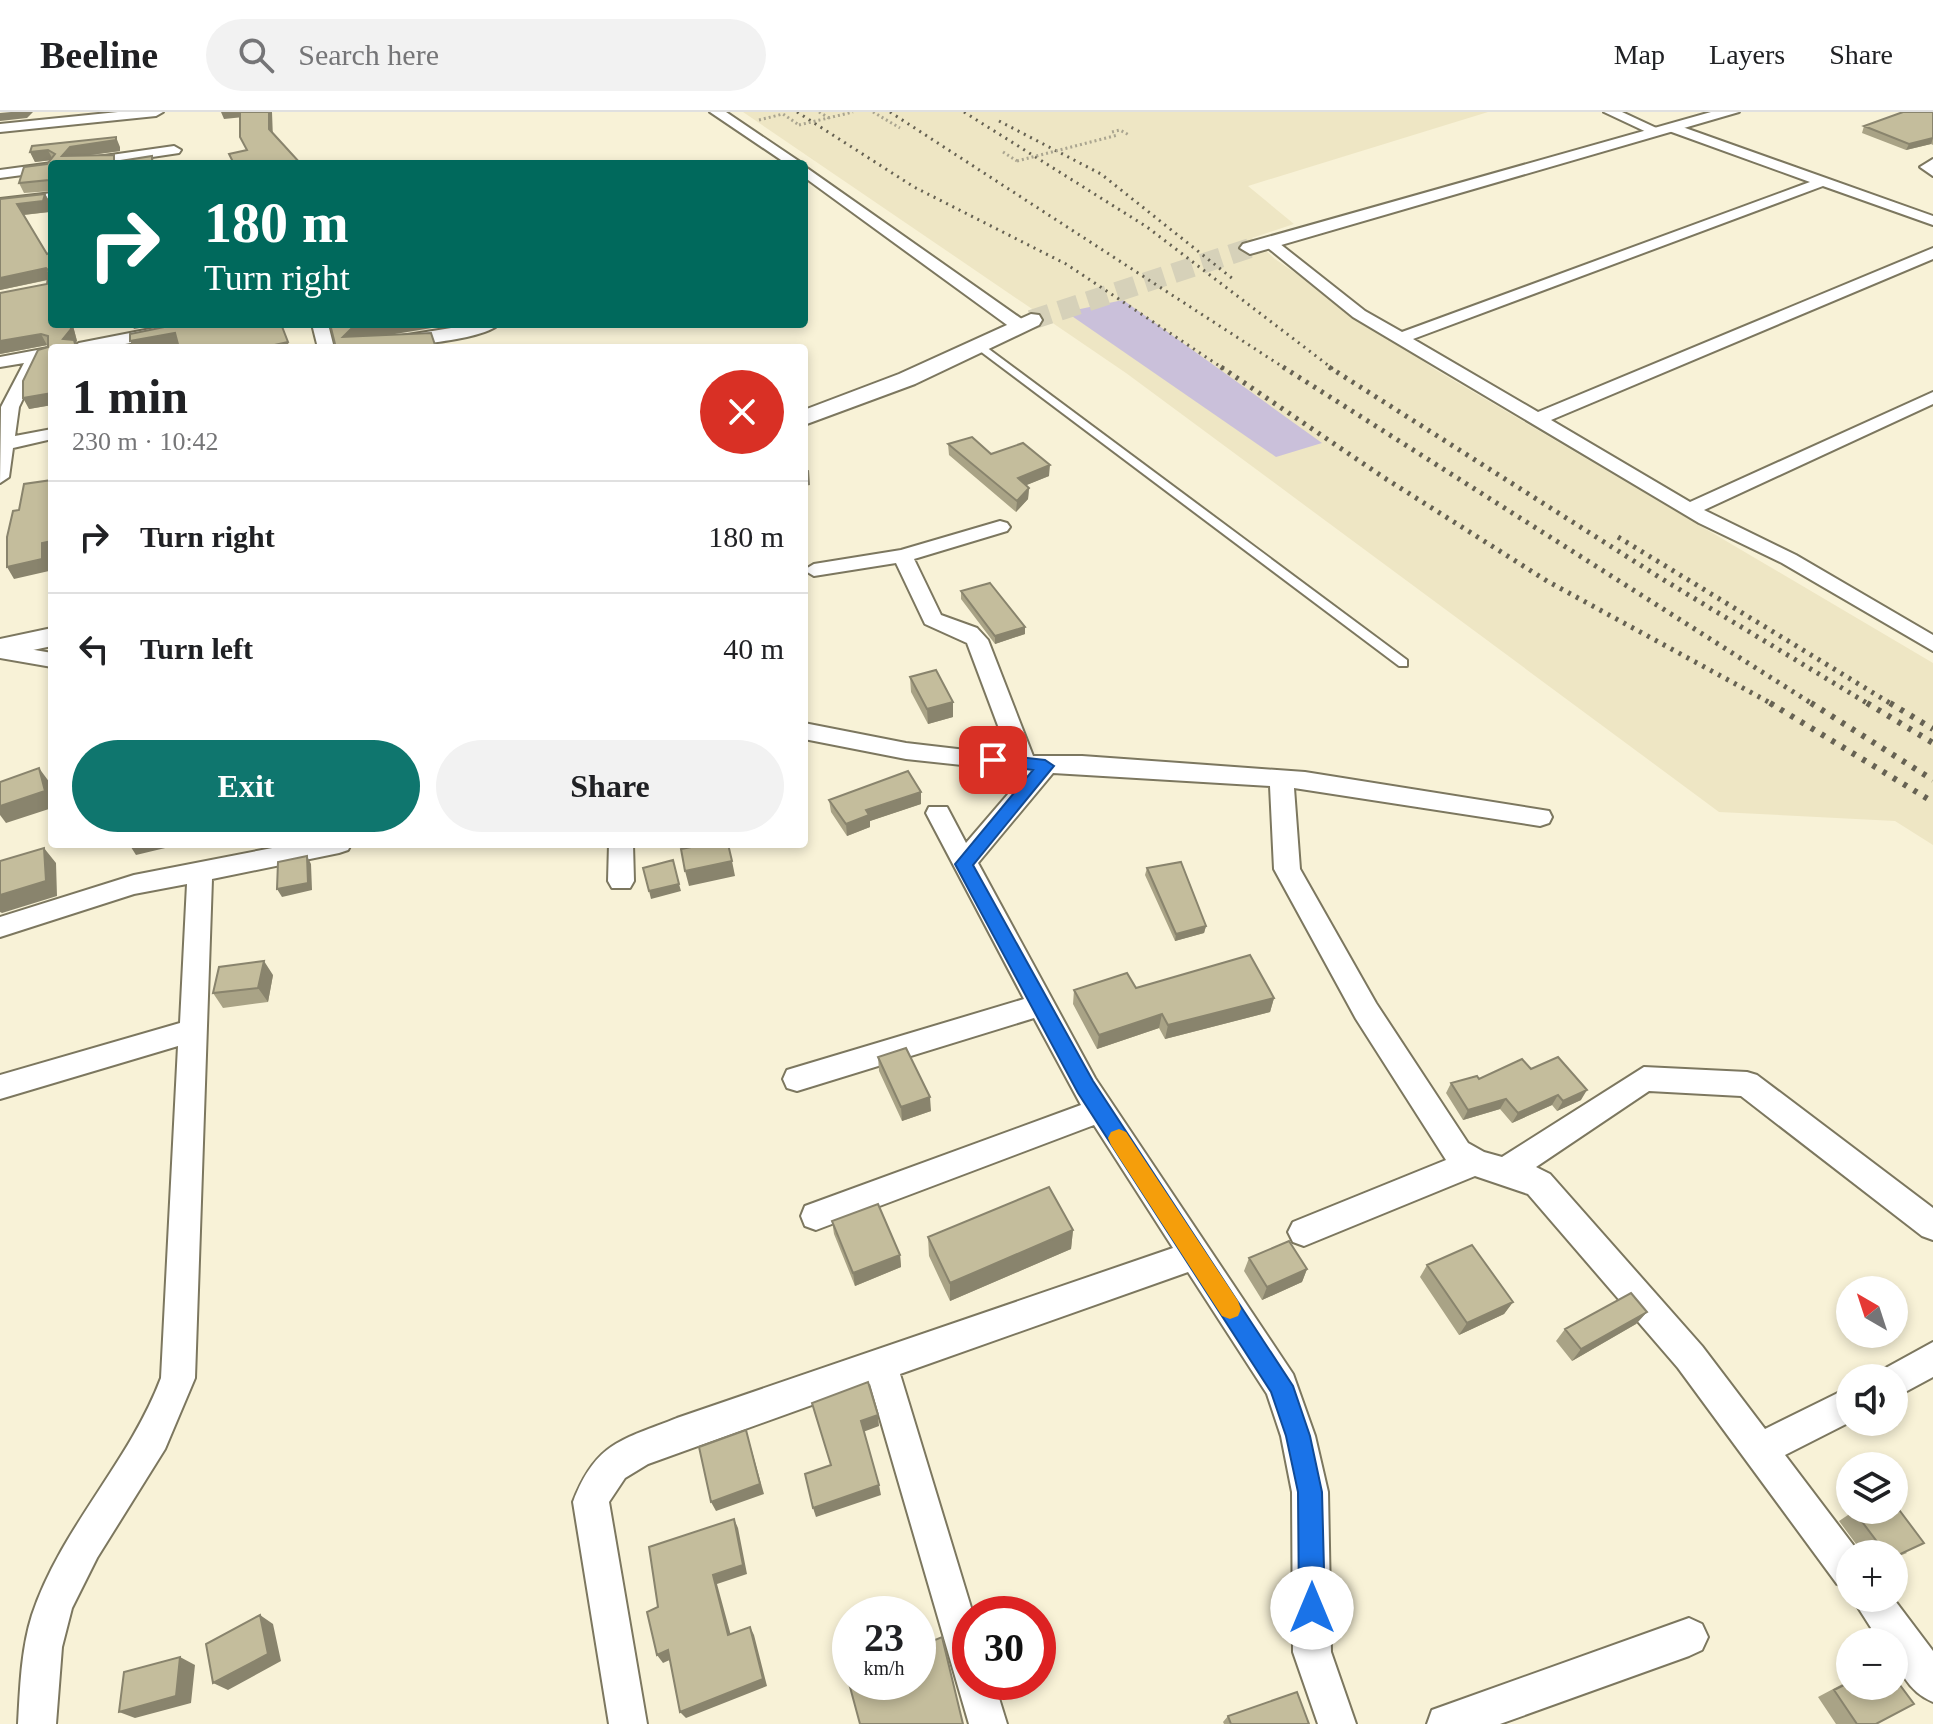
<!DOCTYPE html>
<html lang="en">
<head>
<meta charset="utf-8">
<style>
	:root { --surface:#fff; --page:#f2f2f2; --text:#202124; --muted:#757577; --line:#e0e0e0; --accent:#0f766e }
	body { margin:0; font-family:Georgia,serif; background:var(--page); color:var(--text); height:100vh; display:flex; flex-direction:column; font-size:30px; white-space:nowrap }
	* { box-sizing:border-box; margin:0 }
	p { font-size:26px; color:var(--muted) }
	.icon { flex:none; width:44px; height:44px; fill:none; stroke:currentColor; stroke-width:2; stroke-linecap:round; stroke-linejoin:round }
	.map { position:relative; flex:1; overflow:hidden }
	.panel { position:absolute; left:48px; top:232px; width:760px; height:504px; display:flex; flex-direction:column; background:var(--surface); border-radius:8px; box-shadow:0 4px 12px #0003 }
	.panel>* { flex:none }
	.top-card { position:absolute; left:48px; top:48px; width:760px; height:168px; border-radius:8px; box-shadow:0 4px 12px #0003; background:#00695c; color:#fff; overflow:hidden }
	.needle { width:52px; rotate:321deg }
	.fabs { position:absolute; left:1836px; top:1164px; display:grid; gap:16px }
	.fabs a { display:grid; place-items:center; width:72px; height:72px; border-radius:50%; background:var(--surface); box-shadow:0 4px 12px #0003; font-size:40px }
	.speed { position:absolute; left:832px; top:1484px; display:flex; gap:16px; font-size:40px; font-weight:700; text-align:center }
	.speed>* { display:grid; place-content:center; width:104px; height:104px; border-radius:50%; background:var(--surface); box-shadow:0 4px 12px #0003; line-height:1 }
	.speed small { font-size:20px; font-weight:400 }
	.speed .limit { border:12px solid #d22; background:#fff; color:#111 }
	.pin { position:absolute; display:grid; place-items:center; width:68px; height:68px; color:#fff; margin:-34px; border-radius:16px; box-shadow:0 4px 12px #0006 }
	.me { position:absolute; width:88px; margin:-44px; rotate:0deg; stroke-linejoin:round; filter:drop-shadow(0 0 6px #0008) }
	.turn { display:flex; align-items:center; gap:28px; height:168px; padding:0 24px; font-size:36px }
	.turn .icon { width:104px; height:104px; stroke-width:2.5 }
	.turn b { display:block; font-size:56px; line-height:68px }
	.round { display:grid; place-items:center; flex:none; width:84px; height:84px; border-radius:42px; background:var(--page) }
	.headline { display:flex; align-items:center; justify-content:space-between; height:136px; padding:0 24px }
	h1 { font-size:48px; font-weight:800; line-height:60px }
	.button { display:flex; gap:16px; margin-top:auto; padding:16px 24px }
	.button a { flex:1; height:92px; border-radius:48px; background:var(--accent); color:#fff; font-size:32px; font-weight:800; line-height:92px; text-align:center }
	.button a+a { background:var(--page); color:var(--text) }
	ul { padding:0; list-style:none }
	li { display:flex; align-items:center; gap:24px; height:112px; padding:0 24px; border-top:2px solid var(--line) }
	li div { flex:1 }
	li b { display:block; font-size:30px }
	li em { font-style:normal }
	header { display:flex; align-items:center; gap:48px; box-sizing:border-box; height:112px; padding:0 40px; background:var(--surface); border-bottom:2px solid var(--line) }
	header strong { font-size:38px }
	nav { display:flex; gap:44px; margin-inline-start:auto; font-size:28px }
	.search { width:560px; height:72px; background:var(--page); display:flex; align-items:center; gap:20px; box-sizing:border-box; padding:0 28px; border-radius:44px; color:var(--muted); font-size:30px }
	.map>svg:first-child { display:block }
</style>
</head>
<body>
<header>
<strong>Beeline</strong>
<div class="search"><svg class="icon" aria-label="search" viewBox="0 0 24 24"><circle cx="10" cy="10" r="6"/><path d="M15 15l6 6"/></svg>Search here</div>
<nav><a>Map</a><a>Layers</a><a>Share</a></nav>
</header>
<div class="map">
<svg width="1933" height="1612" viewBox="0 0 1933 1612">
	<rect width="100%" height="100%" fill="#f8f2d7"/>
	<!-- built -->
	<path fill="#eee6c4" d="M743,0h745l-240,74 46,38 -42,14 23,21 161,111 497,293v182l-38,-24 -176,-9 -593,-439z"/>
	<!-- green -->
	<path fill="#cac0da" d="M1123,188l199,143 -46,14 -210,-145z"/>
	<g fill="none" stroke-linecap="round" stroke-linejoin="round">
		<!-- tertiary-tunnel -->
		<path stroke="#d6d1b9" stroke-width="20" stroke-dasharray="20 10" stroke-linecap="butt" d="M1031,208l219,-72"/>
		<!-- service casing -->
		<g stroke="#7c775f" stroke-width="4">
			<path id="service" d="M976,232h6l425,316v6h-8l-423,-318z"/>
		</g>
		<!-- minor casing -->
		<g stroke="#7c775f" stroke-width="4">
			<path id="minor" d="M118,0h45l-7,4 -156,16v-8z
				M710,0h16l77,52h-16z
				M1604,0h18l43,20 -12,3z
				M1674,12l259,92v9l-110,-39 -410,153 125,73 395,-164v11l-382,161 139,82 243,-110v12l-229,106 92,45 137,80v16l-151,-88 -83,-40 -346,-206 -91,-74 13,-3 90,71 37,21 408,-150 -141,-51v-6z
				M174,34l7,4 -2,3 -74,11h-36l7,-4z
				M1933,47v17l-13,-9z
				M52,51l5,1h-5v7l-52,7v-8z
				M804,54l222,156v8h-12l-210,-153z
				M52,81v8l-52,6v-8z
				M176,212h33l-8,5 -96,19h-34l8,-5z
				M312,212h16l6,24h-16z
				M476,212h23c-19,19 -120,24 -149,24l8,-5z
				M48,236l4,1v8l-10,2 -23,48 -4,29 37,-7v10l-39,9 -4,29 -9,6 1,-76 23,-44 -24,4v-10z
				M1000,409l7,2 3,4 -3,4 -93,28 27,56 36,13 11,12 45,116h49l223,16 244,39 3,6 -3,6 -9,3 -246,-38 6,81 76,134 92,140 16,9 18,5 142,-90 103,5 10,3 176,133v32l-11,-4 -181,-140 -92,-5 -113,76 14,7 152,172 63,83 85,-42v35l-65,33 75,99h-10v35l-13,-5 -159,-216 -150,-174 -53,-18 -171,70 -11,-4 -5,-10 5,-10 153,-62 -90,-141 -82,-150 -4,-83 -217,-13 -75,90 117,215 198,296 22,62 13,56 3,160 25,72h-38l-25,-72 -1,-160 -11,-56 -14,-42 -79,-122 -288,102 73,240h-3v68h24l13,42h-38l-99,-340 -222,80 -23,14 -16,24 38,222h-38l-36,-222c23,-60 49,-62 104,-84l496,-170 -79,-123 -278,105 -11,-4 -4,-10 4,-10 276,-101 -47,-87 -237,73 -10,-3 -4,-9 4,-9 10,-3 227,-68 -98,-186 3,-6h18l19,36 61,-71 -121,-13 -102,-20v-16l102,20 103,12 -42,-112 -42,-19 -29,-61 -82,13 -10,-6 10,-6 87,-14z
				M0,532l52,9v14l-52,-9z
				M293,732h58l-3,6 -9,3 -127,26 -17,499 -30,71 -68,109 -25,50 -10,39 -6,77h-38c2,-36 3,-74 14,-109 29,-87 97,-152 129,-237l17,-332 -178,53v-24l180,-52 7,-139 -53,10 -134,43v-20l134,-42z
				M609,732h24l1,37 -4,7h-18l-4,-7z
				M1933,1230v35l-39,21v-20h-15l3,-8z
				M1852,1486h41l40,53v51c-24,-10 -39,-35 -39,-60h-14z
				M1689,1506l13,6 6,13 -6,13 -13,6 -189,68h-73l5,-14 14,-5z"/>
		</g>
		<!-- tertiary casing -->
		<g stroke="#7c775f" stroke-width="4">
			<path id="tertiary" d="M1711,0h28l-482,140 -7,2 -10,-6 3,-4z
				M1031,202l8,1 3,5 -3,5 -124,59 -111,41v-15l95,-36z
				M52,516v18l-52,11v-18z"/>
		</g>
		<!-- path -->
		<path stroke="#aaa590" stroke-width="3" stroke-dasharray="2 3" stroke-linecap="butt" d="M819,0l10,6
			M873,0l27,16
			M759,8l24,-6 16,11
			M1112,20l8,-2 9,5
			M1003,40l14,9"/>
		<!-- service -->
		<use href="#service" fill="#fff" fill-rule="evenodd"/>
		<!-- minor -->
		<use href="#minor" fill="#fff" fill-rule="evenodd"/>
		<!-- tertiary -->
		<use href="#tertiary" fill="#fff" fill-rule="evenodd"/>
		<!-- rail-far2 -->
		<path stroke="#666253" stroke-width="3" stroke-dasharray="2 5" stroke-linecap="butt" d="M797,0l117,75 152,77 158,105
			M890,0l396,257
			M964,0l183,115 186,142
			M999,9l102,53 132,105"/>
		<!-- rail-far1 -->
		<path stroke="#666253" stroke-width="5" stroke-dasharray="3 6" stroke-linecap="butt" d="M1221,255l162,110 164,104 227,124
			M1283,255l531,338
			M1329,255l330,210 211,128
			M1618,425l275,168"/>
		<!-- rail -->
		<path stroke="#666253" stroke-width="6" stroke-dasharray="4 8" stroke-linecap="butt" d="M1770,591l163,99
			M1811,591l122,77
			M1867,591l66,40
			M1890,591l43,26"/>
		<!-- path-bridge -->
		<path stroke="#aaa590" stroke-width="3" stroke-dasharray="2 3" stroke-linecap="butt" d="M799,13l54,-13
			M1017,49l101,-26"/>
	</g>
	<!-- wall -->
	<path fill="#a9a386" d="M1933,0v33l-2,-1 -25,6 -44,-17 2,-7z
		M32,34l88,1v4l-29,4 26,6 35,-5 3,8h-103v27l-28,2 -5,-10 28,-19 3,-4 -15,2 -5,-10z
		M45,82l6,10 -2,8 -25,3 23,39 5,-2v72h32l-11,2 4,15 -1,1 -24,6v57l-23,4 19,-64 -48,9v-61l47,-9 1,-4 -48,10v-91z
		M948,332l43,10 58,22 -23,9 3,3 -1,11 -12,13 -67,-57z
		M961,479l64,36v7l-30,10 -34,-45z
		M910,565l43,40 -25,7 -17,-32z
		M829,688l92,4 -51,17v6l-23,9 -16,-24z
		M1147,756l59,58 -2,7 -29,8 -30,-66z
		M273,863l-5,27 -45,6 -10,-15z
		M1136,876l138,10 -4,14 -105,27 -6,-11 -62,21 -24,-45 1,-14z
		M878,945l53,54 -29,10 -23,-50z
		M1531,957l50,31 -24,11 -5,-6 -40,18 -12,-14 -37,11 -17,-27 5,-10z
		M832,1109l68,34 1,12 -46,19 -21,-52z
		M1073,1118l-2,19 -121,52 -21,-45 -1,-19z
		M1249,1146l58,11 -5,13 -40,18 -18,-29z
		M1427,1153l86,37 -9,12 -45,21 -39,-58z
		M1647,1200l-11,12 -64,37 -16,-20 9,-12z
		M1854,1399l53,42 -13,5v-4h-32v-2l-23,-31z
		M1850,1568v6l26,38h-40l-18,-27z
		M1228,1604l81,8h-85l-1,-2z"/>
	<!-- shaded-wall -->
	<path fill="#89846d" d="M11,0h22l-6,6 -27,3v-8z
		M221,0h21l2,5 -20,2z
		M269,0h3l1,27 -4,-10z
		M116,25l4,10v4l-45,6 -13,-1 8,-9z
		M1933,26l-2,6 -25,6 3,-6z
		M48,38l5,10 -18,2 -5,-10z
		M45,82l6,10 -2,8 -27,3 -5,-11z
		M46,156l5,11 -51,11v-12z
		M70,212h14l-11,2 4,15 -1,1 2,6h-2l-13,-9z
		M131,212h30l-27,5z
		M281,212l9,24h-29z
		M375,212h62l1,3 -80,13 -15,-3 10,-10z
		M175,221l5,11 -19,4h-27l-4,-7z
		M41,222l6,11 -47,9v-13z
		M52,281v12l-23,4 -6,-11z
		M1050,353l-1,11 -32,13 1,-11z
		M809,358l1,15 -6,1v-15z
		M1029,376l-1,11 -12,13 1,-11z
		M52,429v13l-3,1v16l-35,8 -7,-12 35,-24z
		M1025,515v7l-30,10v-8z
		M953,590v15l-25,7 -1,-15z
		M39,656l11,15 2,8v17l-46,15 -6,-8v-9z
		M921,680v12l-51,17v6l-23,9 -1,-12 20,-14z
		M129,732h53l-46,11z
		M44,736l12,15 1,33 -55,17 -2,-1v-17z
		M307,744l4,8 1,26 -30,7 -5,-8z
		M732,749l3,15 -46,10 -4,-15z
		M679,772l2,7 -30,8 -2,-8z
		M1206,814l-2,7 -29,8 1,-7z
		M264,849l9,14 -5,27 -10,-14z
		M1274,886l-4,14 -105,27 3,-14z
		M1162,902l-3,14 -62,21 2,-14z
		M1587,978l-6,10 -24,11 6,-10z
		M1558,983l-6,10 -40,18 6,-10z
		M930,985l1,14 -29,10 -1,-14z
		M1506,987l-6,10 -37,11 5,-10z
		M1073,1118l-2,19 -121,52v-18z
		M900,1143l1,12 -46,19 -2,-13z
		M1307,1157l-5,13 -40,18 5,-13z
		M1513,1190l-9,12 -45,21 8,-12z
		M1647,1200l-11,12 -64,37 9,-12z
		M878,1303l1,11 -16,6 -2,-11z
		M746,1318l18,64 -48,17 -5,-9z
		M879,1373l2,10 -65,22 -3,-9z
		M734,1407l4,9 9,46 -30,10 16,59 -5,-8 -15,-60z
		M260,1503l13,9 8,37 -53,29 -15,-7z
		M750,1515l4,8 13,51 -81,32 -6,-6z
		M668,1538l6,8 -11,5 -6,-8z
		M180,1545l15,8 -4,38 -56,15 -16,-6z"/>
	<!-- building -->
	<path fill="#c4bd9c" stroke="#89846d" stroke-width="2" d="M240,0h29v17l32,35h-67l-5,-10 18,-4 -7,-13z
		M1903,0h30v26l-24,6 -45,-18z
		M116,25v3l-46,7 -8,9 52,-1v7l38,-6v8h-41l1,-1 -10,1h-50v7l-3,9 -30,3 5,-16 23,-3 8,-10 -7,-4 -18,2 2,-6z
		M45,82l-2,7 -26,3 30,50 5,-2v72h18l1,5 -8,10 11,1 2,8h-24v45l-29,5v-17l15,-31 10,-3v-11l-7,-2 -41,7v-48l47,-9 2,-13 -3,-3 -46,10v-79z
		M179,212h102l7,18 -27,6h-82l-4,-15 -45,8v-7z
		M330,212h45l-22,3 -10,10 88,-4 5,15h-100z
		M972,325l19,17 32,-11 27,22 -32,13 11,10 -12,13 -69,-57z
		M52,368v61l-10,2v16l-35,8v-30l6,-26 6,-1 5,-26z
		M990,471l35,44 -30,9 -34,-45z
		M936,558l17,32 -26,7 -17,-32z
		M39,656l6,23 -45,15v-24z
		M908,659l13,21 -55,18 3,5 -23,9 -17,-24z
		M707,732h21l4,17 -47,10 -4,-22z
		M44,736l2,33 -46,14v-34z
		M307,744l1,27 -31,6 1,-27z
		M673,748l6,24 -30,7 -6,-23z
		M1181,750l25,64 -30,8 -29,-66z
		M1250,843l24,43 -106,27 -6,-11 -63,21 -25,-45 53,-17 9,15z
		M264,849l-6,27 -45,5 6,-26z
		M906,936l24,49 -29,10 -23,-50z
		M1558,945l29,33 -24,11 -5,-6 -40,18 -12,-14 -38,11 -17,-27 26,-7 2,3 43,-20 9,10z
		M1049,1075l24,43 -123,53 -22,-46z
		M878,1092l22,51 -47,18 -21,-52z
		M1289,1129l18,28 -40,18 -18,-29z
		M1472,1133l41,57 -46,21 -40,-58z
		M1631,1181l16,19 -66,37 -16,-20z
		M868,1270l10,33 -17,6 18,64 -66,23 -8,-34 26,-9 -19,-62z
		M746,1318l14,54 -49,18 -12,-55z
		M1894,1391l30,40 -30,14v-3h-12l-5,-7 1,-4 -24,-32 4,-1h36z
		M734,1407l9,46 -30,10 15,60 22,-8 13,52 -83,33 -12,-62 -11,5 -10,-43 11,-5 -9,-60z
		M260,1503l8,39 -55,29 -7,-39z
		M942,1525l21,87h-103l-13,-48 3,-1v7h68v-35z
		M180,1545l-4,39 -57,16 5,-40z
		M1894,1565l20,27 -38,20h-19l-23,-34 16,-8v4h44z
		M1297,1580l12,32h-78l-3,-8z"/>
	<!-- route -->
	<path fill="#1a73e8" stroke="#114b97" stroke-width="2" d="M993,642l52,6 9,6 -81,99 120,216 200,305 17,50 12,56 3,116 -4,10 -9,3 -10,-3 -3,-10 -1,-116 -12,-56 -15,-44 -193,-299 -123,-229 78,-94 -45,-6 -3,-4z"/>
	<!-- slow -->
	<path fill="#f59e0b" d="M1119,1017l7,3 112,169 3,8 -3,7 -8,3 -8,-3 -111,-171 -3,-7 3,-6z"/>
</svg>
<div class="fabs">
<a><svg class="needle" viewBox="-14 -14 28 28"><path d="M0-13l5 13h-10z" fill="#e53935"/><path d="M0 13l5-13h-10z" fill="#757577"/></svg></a>
<a><svg class="icon" aria-label="sound" viewBox="0 0 24 24"><path d="M4 9h4l5-4v14l-5-4H4zM17 9q2 3 0 6"/></svg></a>
<a><svg class="icon" aria-label="layers" viewBox="0 0 24 24"><path d="M12 4l9 5-9 5-9-5zM3 14l9 5 9-5"/></svg></a>
<a>+</a>
<a>−</a>
</div>
<div class="speed"><div>23<small>km/h</small></div><div class="limit">30</div></div>
<div class="pin" style="left:993px;top:648px;background:#d93025"><svg class="icon" aria-label="arrive" viewBox="0 0 24 24"><path d="M6 21V4h12l-3 4 3 4H6"/></svg></div>
<svg class="me" style="left:1312px;top:1496px" viewBox="-20 -20 40 40"><circle r="19" fill="#fff"/><path d="M0-13L10 11 0 6-10 11z" fill="#1a73e8"/></svg>
<div class="top-card">
<div class="turn"><svg class="icon" aria-label="right" viewBox="0 0 24 24"><path d="M7 20v-9h11M14 6l5 5-5 5"/></svg><div><b>180 m</b>Turn right</div></div>
</div>
<section class="panel">
<div class="headline"><div><h1>1 min</h1><p>230 m · 10:42</p></div><a class="round" style="background:#d93025;color:#fff"><svg class="icon" aria-label="close" viewBox="0 0 24 24"><path d="M6 6l12 12M18 6L6 18"/></svg></a></div>
<ul>
<li><svg class="icon" aria-label="right" viewBox="0 0 24 24"><path d="M7 20v-9h11M14 6l5 5-5 5"/></svg><div><b>Turn right</b></div><em>180 m</em></li>
<li><svg class="icon" aria-label="left" viewBox="0 0 24 24"><path d="M17 20v-9H6M10 6l-5 5 5 5"/></svg><div><b>Turn left</b></div><em>40 m</em></li>
</ul>
<div class="button"><a>Exit</a><a>Share</a></div>
</section>
</div>
</body>
</html>
